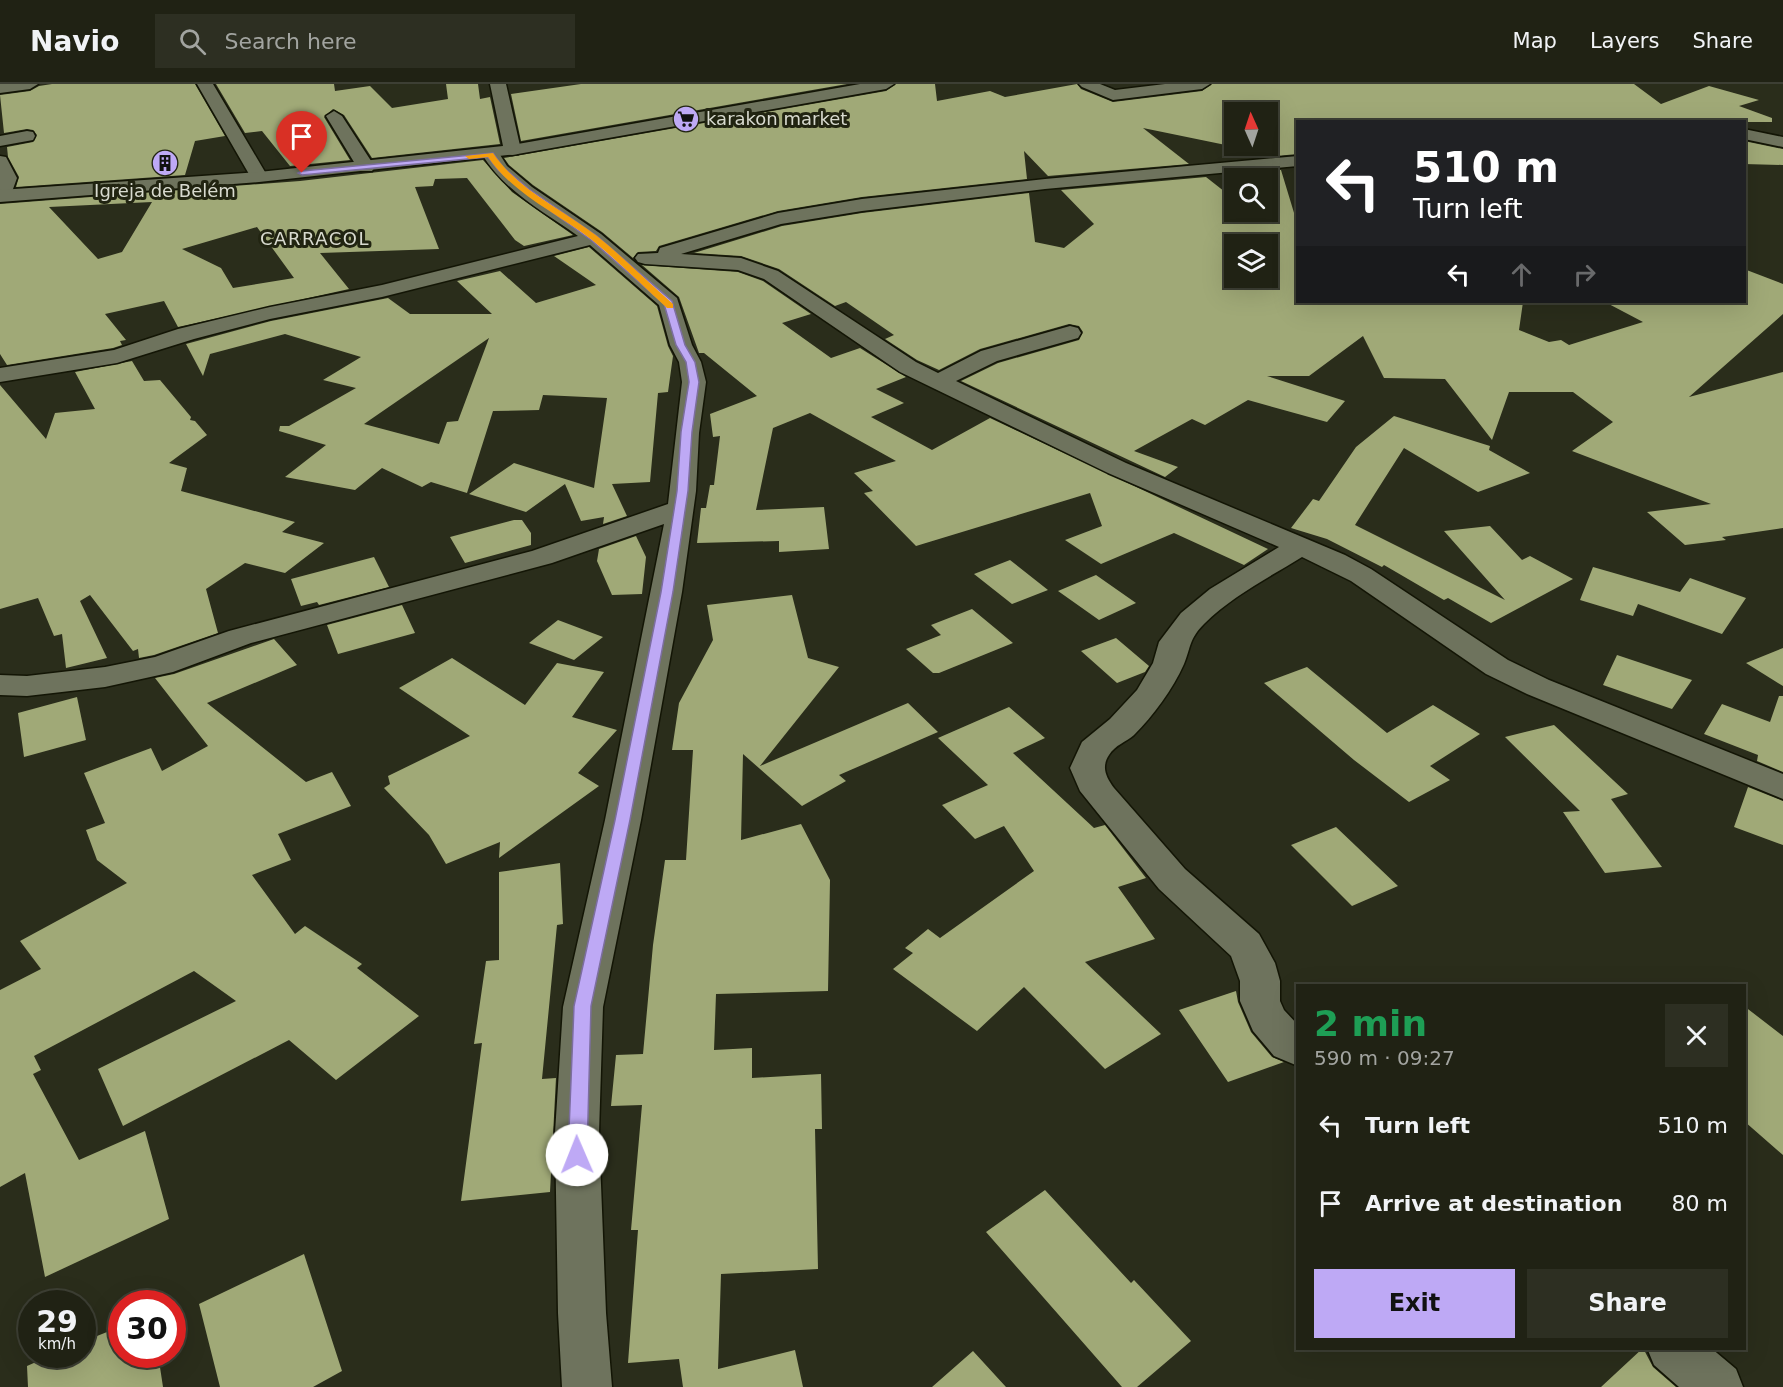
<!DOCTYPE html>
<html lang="en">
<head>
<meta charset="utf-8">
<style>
	:root { --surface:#202214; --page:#2d2f22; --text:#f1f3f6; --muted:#a2a4a0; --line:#3d3f34; --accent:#bea9f5 }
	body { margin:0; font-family:"DejaVu Sans",sans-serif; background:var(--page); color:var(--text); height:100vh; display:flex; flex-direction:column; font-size:22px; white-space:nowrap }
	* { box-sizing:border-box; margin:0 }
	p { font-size:20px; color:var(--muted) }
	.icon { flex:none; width:33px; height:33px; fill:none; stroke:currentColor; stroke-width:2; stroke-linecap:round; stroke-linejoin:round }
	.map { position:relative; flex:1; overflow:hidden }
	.drawer { position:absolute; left:1296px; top:900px; width:450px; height:366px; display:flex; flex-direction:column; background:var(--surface); border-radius:0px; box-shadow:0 6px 24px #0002,0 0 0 2px var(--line) }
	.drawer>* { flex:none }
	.top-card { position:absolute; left:1296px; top:36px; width:450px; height:183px; border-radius:0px; box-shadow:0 6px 24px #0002,0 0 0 2px var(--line); background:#202124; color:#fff; overflow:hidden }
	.needle { width:39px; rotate:357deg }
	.controls { position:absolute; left:1224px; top:18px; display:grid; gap:12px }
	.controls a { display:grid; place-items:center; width:54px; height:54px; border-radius:0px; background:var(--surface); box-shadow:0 6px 24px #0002,0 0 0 2px var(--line); font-size:30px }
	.speed { position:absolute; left:18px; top:1206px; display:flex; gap:12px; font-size:30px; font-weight:700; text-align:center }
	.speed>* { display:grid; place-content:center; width:78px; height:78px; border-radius:50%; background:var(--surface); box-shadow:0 6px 24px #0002,0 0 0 2px var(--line); line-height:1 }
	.speed small { font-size:15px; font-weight:400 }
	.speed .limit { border:9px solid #d22; background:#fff; color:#111 }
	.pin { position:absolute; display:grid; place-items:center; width:51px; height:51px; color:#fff; margin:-62px -26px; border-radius:50% 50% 50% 0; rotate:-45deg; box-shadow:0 0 6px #0007 }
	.pin .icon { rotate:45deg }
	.me { position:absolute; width:66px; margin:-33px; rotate:359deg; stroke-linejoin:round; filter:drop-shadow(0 0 4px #0008) }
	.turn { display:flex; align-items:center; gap:21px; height:126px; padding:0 18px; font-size:27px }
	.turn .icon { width:78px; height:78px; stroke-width:2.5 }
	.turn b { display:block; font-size:42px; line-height:51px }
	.lanes { display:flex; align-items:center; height:57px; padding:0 18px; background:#0003; justify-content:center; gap:30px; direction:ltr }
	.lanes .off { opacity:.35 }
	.round { display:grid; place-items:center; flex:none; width:63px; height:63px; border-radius:0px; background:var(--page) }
	.headline { display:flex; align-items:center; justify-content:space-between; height:102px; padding:0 18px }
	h1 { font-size:36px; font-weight:700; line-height:45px; color:#1e9e55 }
	.cta { display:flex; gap:12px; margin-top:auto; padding:12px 18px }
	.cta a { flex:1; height:69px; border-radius:0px; background:var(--accent); color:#111; font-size:24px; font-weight:700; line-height:69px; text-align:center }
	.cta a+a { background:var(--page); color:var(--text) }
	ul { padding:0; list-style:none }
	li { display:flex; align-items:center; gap:18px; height:78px; padding:0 18px }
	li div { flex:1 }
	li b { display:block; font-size:22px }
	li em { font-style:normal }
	header { display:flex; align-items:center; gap:36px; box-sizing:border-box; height:84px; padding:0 30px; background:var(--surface); border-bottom:2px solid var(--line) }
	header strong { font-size:28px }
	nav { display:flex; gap:33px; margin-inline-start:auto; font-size:21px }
	.search { width:420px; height:54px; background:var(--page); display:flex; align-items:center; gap:15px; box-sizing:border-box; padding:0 21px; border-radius:0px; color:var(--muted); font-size:22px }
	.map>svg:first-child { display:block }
</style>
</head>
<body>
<header>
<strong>Navio</strong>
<div class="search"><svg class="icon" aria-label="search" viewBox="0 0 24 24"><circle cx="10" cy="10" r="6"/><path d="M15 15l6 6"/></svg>Search here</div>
<nav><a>Map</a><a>Layers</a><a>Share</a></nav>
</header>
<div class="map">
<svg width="1783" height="1303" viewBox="0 0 1783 1303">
	<rect width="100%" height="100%" fill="#2a2d1b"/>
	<!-- building -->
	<path fill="#a0a977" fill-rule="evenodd" d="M52,0h143l30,52 -30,5 -10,34 -169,12 3,-10 -11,-20 -1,-10 26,-5 4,-7 -4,-5 -6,-1 -23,4 -4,-38 30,-4 9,-5z
		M216,0h118l1,7 35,-5 22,22 56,-9 -2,-15h32l2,15 10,-2 10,47 -128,14 -28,-43 -11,-6 -9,8 26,43 -60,6 -28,-35 -17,2z
		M581,0h266l-326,57 -10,-47z
		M896,0h39l2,17 53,-10 15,6 72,-13 4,5 32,13 89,-11 10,-7h422l27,20 48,-18 50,14 -20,6 33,12v4h-474v32l-34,3 -14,-7 -107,-22 46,36 -141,12 -24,-25 3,28 -165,18 -84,14 -119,35 -3,5 -18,1 -5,6 -31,-26 -69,-47 -24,-20 -5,-7 382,-67zM1234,28h34v34h-34z
		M1744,57l39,8v16l-39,-1z
		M483,76l29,32 61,43 -49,11 -9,-6 -48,-62 -32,1 -2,7 -18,1 24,62 -119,4 29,36 -171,38 -14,-26 -59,13 21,26 -6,1 2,4 -9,3 -106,17 -7,-11v-150l300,-23zM152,118l-30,50 -24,7 -49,-52zM257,143l37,51 -61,10 -12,-20 -39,-19z
		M1281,86l17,56v76h225l-4,28 30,12 12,-2 8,5 74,-23 -38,-20h139v-33l39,15v30l-94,83 94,-25v156l-61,9 4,3 -41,5 -38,-33 64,-8 -139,-53 41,-29 -40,-30h-64l-17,48 -47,-61 -61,-1 -21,-42 -54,40h-42l78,25 -18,21 -79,-22 -43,25 -13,-6 -58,32 44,16 -13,10 -204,-96 37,-18 81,-23 4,-8 -4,-6 -10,-2 -89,25 -41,21 -22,-10 -32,-21 9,-4 -48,-33 -11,4 -56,-37 -38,-13 -47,-3 88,-27 80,-13 167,-20 6,49 29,6 30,-24 -33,-34 145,-13 28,22v13h17l17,12v-53zM1234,160h34v34h-34z
		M589,163l68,59 11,40 5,10 -5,36 -10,1 -8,89 -38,2 15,32 -24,8 1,-7 -23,4 -16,-37 -39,28 -57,-18 45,-31 80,25 13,-90 -64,-3 -4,15 -46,1 -26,82 -36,-11 -9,5 -40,-19 -27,22 -70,-13 41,-32 -47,-14 1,-5h9l67,-38 -33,-8 38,-23 -76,-23 -75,20 -7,22 -17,-32 85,-23 117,-23 22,16h82l-35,-33 43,-10 36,32 60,-18 -42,-29zM489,254l-31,83 -11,1 -8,22 -75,-20z
		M642,181l96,7 25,9 48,33 -29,9 49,35 29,-10 46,29 -30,12 28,14 -33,14 61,33 58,-32 278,131 -24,16 -70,-32 -73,31 -36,-24 37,-14 -12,-33 -174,53 -52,-53 9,-2 -19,-18 42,-12 -86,-48 -37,15 -17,82 68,-3 5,42 -50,3v-11l-82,2 4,-35h5l4,-23h4l6,-49 -7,1 -3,-23 47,-18 -53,-43h-5l-20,-56z
		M132,277l12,20 16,-1 31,37 -1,3 5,1 12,14 -38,28 18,5 -6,23 114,31 -13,10 42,11 -39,30 -40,-10 -39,26 12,44 -64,22 -15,3 -1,-9 -5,2 -43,-56 -10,6 27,57 -41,10 -4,-34 -8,2 -16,-38 -38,11v-224l46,54 9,-26 40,-4 -20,-37z
		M1394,332l96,30 -1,4 41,23 -52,19 -74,-44 -49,77 150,75 -61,-69 46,-5 32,34 8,-4 43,23 -82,44 -43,-25 -4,2 -60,-35 -2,2 -55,-28 -36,-11 22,-29 6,2 37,-54z
		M514,436h8l9,13v12l-66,18 -15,-26z
		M636,452l10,21 -4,37 -30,1 -15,-34 2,-12z
		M374,473l15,30 -70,18 -2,-3 -16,4 -10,-27z
		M1010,476l38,30 -36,14 -38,-30z
		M1593,483l87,25 10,-14 56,20 -24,36 -84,-30 -5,12 -53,-16z
		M1096,491l40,28 -37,17 -41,-29z
		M792,511l16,63 31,9 -79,99 148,-63 30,29 -99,43 7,6 -44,25 -59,-52 -2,86 60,-16 29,56 -2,111 -112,3 -2,56 38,-2v30l69,-4 1,55h-7l3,140 -97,5 -3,95 77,-19 8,37h-120l-4,-28 -51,4 10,-133h-7l11,-125 -31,1 5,-51 27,-1 10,-109 12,-85h21l7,-110h-21l7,-47 34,-63 -6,-35z
		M402,521l13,28 -77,21 -11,-29z
		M972,525l41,34 -74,30h-6l-27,-24 35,-14 -10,-10z
		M558,536l45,17 -29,23 -45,-17z
		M1116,554l33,28 -4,6 -28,11 -36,-32z
		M274,555l23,26 -90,38 99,79 26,-10 19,34 -73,28 13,26 -39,15 43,59 10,-8 57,38 -5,4 62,48 -83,64 -47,-40 -166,86 -25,-57 138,-68 -42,-30 -160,85 7,14 -8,4 46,86 66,-29 24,88 -124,58 -20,-104 -25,14v-197l41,-21 -21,-28 107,-58 -30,-23 -11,-30 19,-7 -21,-50 67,-25 11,23 46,-25 -53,-68 19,-4z
		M1783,564v38l-37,-23z
		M1617,571l75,25 -20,29 -69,-24z
		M452,574l73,47 32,-42 47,9 -32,45 45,13 -39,43 21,13 -100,72 1,-16 -54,22 -17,-29 -45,-47 6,-4 -2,-8 82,-40 -71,-48z
		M1307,583l80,66 46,-28 47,29 -50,32 20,14 -41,22 -55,-42 -90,-77z
		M1779,612h4v76l-26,-11 1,-6 -54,-21 18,-30 48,18z
		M77,613l9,43 -62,17 -6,-44z
		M1009,623l36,31 -32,15 81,75 11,-3 41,53 -28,9 37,52 -70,23 76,72 -56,35 -81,-82 -47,44 -84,-62 20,-16 -8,-5 23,-19 12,9 94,-67 -30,-45 -29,13 -33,-34 46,-20 -50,-47z
		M1554,641l74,69 -17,5 51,68 -57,6 -42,-61 17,-1 -75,-74z
		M1748,703l35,14v44l-49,-18z
		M1336,743l62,59 -46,20 -61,-61z
		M560,779l3,61 -6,1 -15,154 14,-1 -6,114 -89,9 21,-158 -8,1 12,-83 13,-1v-88z
		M1236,907l2,11 13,30 21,25 12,5 -56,20 -49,-72z
		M1744,922l39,30v119l-39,-34z
		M1045,1106l86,93 3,-3 57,61 -54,46h-15l-136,-155z
		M304,1170l38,117 -29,16h-93l-21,-83z
		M122,1242v28h36l5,33h-135l-1,-21 27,-12h28v-12z
		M1643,1264l10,19 23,20h-75z
		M973,1267l33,36h-74z"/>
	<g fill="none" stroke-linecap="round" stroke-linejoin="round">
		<!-- street casing -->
		<g stroke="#131505" stroke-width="3">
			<path id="street" d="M0,0h38l-8,5 -30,4z
				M197,0h16l55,93 -3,4h-12z
				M860,0h34l-8,5 -374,66 -6,-1 -3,-4 3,-4 6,-1z
				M1079,0h21l15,6 50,-6h45l-8,5 -89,11 -31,-13z
				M334,27l8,5 33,51 -3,4h-12l-3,-4 -31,-51z
				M1744,45l39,8v10l-39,-8z
				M27,47l6,1 2,4 -2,4 -33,6v-10z
				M491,65l6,1 10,16 25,21 69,47 76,64 15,47 9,17 5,20 -7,51 -3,58 -14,101 -41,228 -38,187 -4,126 7,180 6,74h-50l-4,-74 -3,-180 8,-126 42,-187 59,-296 -112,39 -301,80 -78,29 -68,15 -78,9 -27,-1v-20l27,1 78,-9 50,-10 74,-26 303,-80 136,-47 14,-122 -3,-20 -9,-17 -11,-40 -69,-60 -208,52 -112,22 -76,20 -77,24 -117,19v-14l114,-18 64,-21 92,-22 112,-22 196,-49c-34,-24 -74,-45 -96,-82l3,-4z
				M0,72l6,1 11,21 -8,22 -9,1z
				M1298,72v10l-253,23 -183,22 -81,13 -100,30 60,4 37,13 138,91 22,11 43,-22 89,-25 8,2 3,5 -3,5 -81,23 -41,20 170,82 219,92 26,14 137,91 41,20 234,94v25l-256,-105 -41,-20 -135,-93 -49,-24c-34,21 -70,39 -98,67 -15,15 -13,23 -20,40 -11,25 -31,52 -50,71 -8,7 -19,10 -25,20 -8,12 -3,22 5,33l71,81 74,65 16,29 5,18v20l4,9 14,15v41l-24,-10 -21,-25 -13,-30v-20l-9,-25 -72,-67 -79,-98 -10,-23 12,-26 28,-23 27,-29 16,-27 6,-21 22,-29 29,-24 69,-42 -171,-74 -208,-101 -136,-93 -26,-9 -93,-6 -7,-2 -3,-4 3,-4 20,-1 2,-5 118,-35 84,-14 183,-20z
				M1647,1264h64l25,21 7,18h-64l-25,-22z"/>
		</g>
		<!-- secondary casing -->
		<g stroke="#131505" stroke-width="3">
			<path id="secondary" d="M490,0h16l15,66 -3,4 -259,28 -259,20v-12l259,-18 244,-26z"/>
		</g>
		<!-- street -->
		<use href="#street" fill="#6e735d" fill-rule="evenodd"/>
		<!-- secondary -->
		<use href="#secondary" fill="#6e735d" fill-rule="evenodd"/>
	</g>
	<!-- route -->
	<path fill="#bea9f5" stroke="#7c6e9f" stroke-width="1.5" d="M493,69l10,14 26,22 68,47 75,65 13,44 10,17 4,20 -7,50 -4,59 -15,101 -43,228 -39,186 -4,149 -3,6 -7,2 -6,-2 -3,-6 6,-149 41,-186 46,-228 16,-101 4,-59 8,-50 -3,-20 -10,-17 -12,-41 -73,-64 -67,-48 -26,-22 -10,-13 -186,18 -4,-2 4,-2z"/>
	<!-- slow -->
	<path fill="#f59e0b" d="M493,69c25,37 69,56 104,83 26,21 51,46 76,68v4h-6c-25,-23 -49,-47 -75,-68 -35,-27 -79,-46 -104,-83l-19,2 -4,-3z"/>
	<!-- icons -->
	<defs>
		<g id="supermarket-disc" transform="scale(1.35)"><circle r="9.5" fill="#bea9f5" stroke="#212411"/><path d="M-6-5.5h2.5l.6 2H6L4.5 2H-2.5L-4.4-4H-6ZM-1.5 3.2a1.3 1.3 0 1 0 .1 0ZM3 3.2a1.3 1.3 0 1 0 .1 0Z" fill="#111"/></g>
		<g id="building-disc" transform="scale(1.35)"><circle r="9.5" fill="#bea9f5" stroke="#212411"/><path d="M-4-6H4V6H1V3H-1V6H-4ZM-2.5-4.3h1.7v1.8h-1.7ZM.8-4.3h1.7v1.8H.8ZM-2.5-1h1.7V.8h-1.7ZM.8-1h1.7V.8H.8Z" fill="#111"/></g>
	</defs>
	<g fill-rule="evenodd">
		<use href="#supermarket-disc" x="686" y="35"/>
		<use href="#building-disc" x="165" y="79"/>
	</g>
	<g text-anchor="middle" stroke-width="6" stroke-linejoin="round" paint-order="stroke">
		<!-- far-poi labels -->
		<g font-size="18" fill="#d8dacf" stroke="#212411" text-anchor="start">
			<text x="706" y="41">karakon market</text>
			<text x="165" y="113" text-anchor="middle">Igreja de Belém</text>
		</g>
		<!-- far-neighbourhood labels -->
		<g font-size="18" letter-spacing="1.5" fill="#d8dacf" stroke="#212411">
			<text x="315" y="161">CARRACOL</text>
		</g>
	</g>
</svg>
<div class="controls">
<a><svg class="needle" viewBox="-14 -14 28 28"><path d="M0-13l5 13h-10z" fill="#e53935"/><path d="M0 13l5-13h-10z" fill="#a2a4a0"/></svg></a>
<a><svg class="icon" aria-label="search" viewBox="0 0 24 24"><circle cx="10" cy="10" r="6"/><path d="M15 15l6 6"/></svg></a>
<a><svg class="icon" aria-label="layers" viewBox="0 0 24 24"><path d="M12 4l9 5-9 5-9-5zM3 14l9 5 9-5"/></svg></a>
</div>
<div class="speed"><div>29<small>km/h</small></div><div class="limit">30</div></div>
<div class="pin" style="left:302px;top:89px;background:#d93025"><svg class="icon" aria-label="arrive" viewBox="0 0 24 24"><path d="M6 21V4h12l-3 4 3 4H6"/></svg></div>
<svg class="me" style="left:577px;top:1071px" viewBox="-20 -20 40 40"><circle r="19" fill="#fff"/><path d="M0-13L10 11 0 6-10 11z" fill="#bea9f5"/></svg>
<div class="top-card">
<div class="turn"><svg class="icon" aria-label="left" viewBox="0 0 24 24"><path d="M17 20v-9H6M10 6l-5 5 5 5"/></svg><div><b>510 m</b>Turn left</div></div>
<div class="lanes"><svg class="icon" aria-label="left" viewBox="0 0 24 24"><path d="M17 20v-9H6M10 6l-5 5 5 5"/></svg><svg class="icon off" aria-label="ahead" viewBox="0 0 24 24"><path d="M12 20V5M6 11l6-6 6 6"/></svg><svg class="icon off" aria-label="right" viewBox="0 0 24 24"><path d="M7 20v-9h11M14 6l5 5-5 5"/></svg></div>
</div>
<section class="drawer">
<div class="headline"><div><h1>2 min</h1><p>590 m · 09:27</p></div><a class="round"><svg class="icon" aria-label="close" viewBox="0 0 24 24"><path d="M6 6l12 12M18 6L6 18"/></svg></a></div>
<ul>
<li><svg class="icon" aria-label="left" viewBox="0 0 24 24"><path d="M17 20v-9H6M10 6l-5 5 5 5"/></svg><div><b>Turn left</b></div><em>510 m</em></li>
<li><svg class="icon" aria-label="arrive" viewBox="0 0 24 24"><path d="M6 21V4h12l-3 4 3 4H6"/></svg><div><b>Arrive at destination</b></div><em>80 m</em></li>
</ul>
<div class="cta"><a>Exit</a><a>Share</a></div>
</section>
</div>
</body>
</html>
